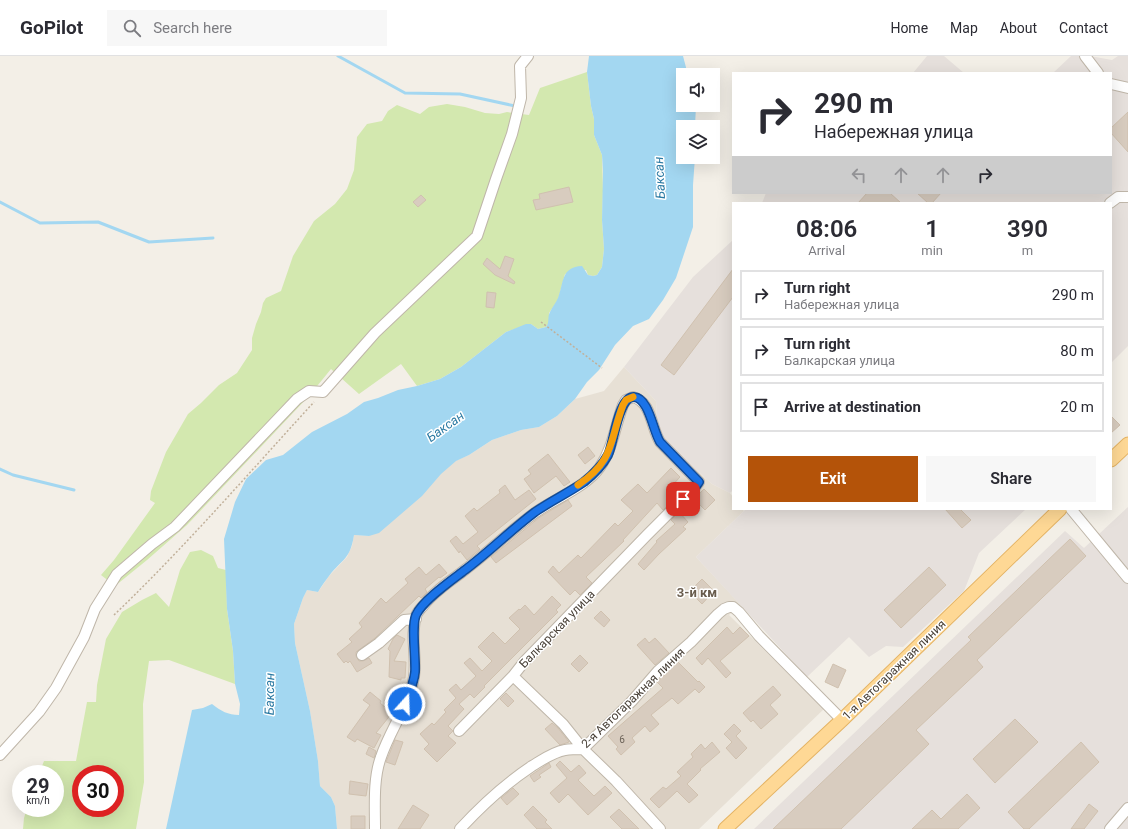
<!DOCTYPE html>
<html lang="en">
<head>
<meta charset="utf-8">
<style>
	:root { --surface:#fff; --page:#f7f7f7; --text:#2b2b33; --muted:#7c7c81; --line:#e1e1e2; --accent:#b45309 }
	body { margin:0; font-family:Roboto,sans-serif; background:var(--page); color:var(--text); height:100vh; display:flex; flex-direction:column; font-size:15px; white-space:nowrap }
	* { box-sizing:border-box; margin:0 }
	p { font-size:13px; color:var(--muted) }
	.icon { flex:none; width:22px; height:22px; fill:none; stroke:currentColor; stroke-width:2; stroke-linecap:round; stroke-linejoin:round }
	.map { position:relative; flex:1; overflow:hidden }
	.panel { position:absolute; left:732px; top:146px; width:380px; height:308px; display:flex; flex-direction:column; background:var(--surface); border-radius:0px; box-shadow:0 4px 16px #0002 }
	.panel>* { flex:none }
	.hud { position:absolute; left:732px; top:16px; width:380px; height:122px; border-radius:0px; box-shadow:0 4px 16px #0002; background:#fff; color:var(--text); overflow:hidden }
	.controls { position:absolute; left:676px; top:12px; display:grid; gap:8px }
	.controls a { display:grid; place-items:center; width:44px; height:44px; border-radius:0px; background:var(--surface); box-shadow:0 4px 16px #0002; font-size:20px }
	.speed { position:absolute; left:12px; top:709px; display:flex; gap:8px; font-size:20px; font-weight:700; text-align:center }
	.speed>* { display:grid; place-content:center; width:52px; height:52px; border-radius:50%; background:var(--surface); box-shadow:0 4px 16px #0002; line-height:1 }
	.speed small { font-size:10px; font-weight:400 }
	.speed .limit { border:6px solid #d22; background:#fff; color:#111 }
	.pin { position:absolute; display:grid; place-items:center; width:34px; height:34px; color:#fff; margin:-17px; border-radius:8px; box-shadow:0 2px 6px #0006 }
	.me { position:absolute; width:44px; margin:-22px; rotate:20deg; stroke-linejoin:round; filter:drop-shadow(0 0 3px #0008) }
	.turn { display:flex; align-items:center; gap:14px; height:84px; padding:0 16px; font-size:18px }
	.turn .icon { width:52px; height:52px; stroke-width:2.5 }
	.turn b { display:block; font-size:28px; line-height:34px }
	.lanes { display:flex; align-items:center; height:38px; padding:0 16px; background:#0003; justify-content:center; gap:20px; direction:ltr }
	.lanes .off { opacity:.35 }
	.eta { display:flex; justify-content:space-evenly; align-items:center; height:68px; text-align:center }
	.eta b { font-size:24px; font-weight:600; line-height:28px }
	.action { display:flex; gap:8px; margin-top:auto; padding:8px 16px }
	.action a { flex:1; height:46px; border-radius:0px; background:var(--accent); color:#fff; font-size:16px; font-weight:600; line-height:46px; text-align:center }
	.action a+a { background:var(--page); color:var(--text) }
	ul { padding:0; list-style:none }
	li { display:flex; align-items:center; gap:12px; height:50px; margin:0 8px 6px; padding:0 8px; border:2px solid var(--line); border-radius:0px }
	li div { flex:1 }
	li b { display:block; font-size:15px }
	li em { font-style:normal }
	header { display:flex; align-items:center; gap:24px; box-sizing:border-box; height:56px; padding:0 20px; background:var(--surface); border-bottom:1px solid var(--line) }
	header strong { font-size:19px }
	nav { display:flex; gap:22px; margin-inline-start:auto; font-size:14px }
	.search { width:280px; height:36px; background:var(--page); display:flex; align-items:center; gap:10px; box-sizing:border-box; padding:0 14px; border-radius:0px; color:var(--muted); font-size:15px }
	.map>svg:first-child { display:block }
</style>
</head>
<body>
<header>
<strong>GoPilot</strong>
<div class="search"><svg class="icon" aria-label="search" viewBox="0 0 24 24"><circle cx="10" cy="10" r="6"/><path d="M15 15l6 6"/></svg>Search here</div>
<nav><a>Home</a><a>Map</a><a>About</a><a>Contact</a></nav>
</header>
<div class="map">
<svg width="1128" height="773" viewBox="0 0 1128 773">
	<rect width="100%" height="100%" fill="#f3efe7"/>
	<!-- residential -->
	<path fill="#e7e0d5" d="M624,311l32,34 2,35 54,48 18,9 3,4v12h9l2,2 -48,46 45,48 -12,10 95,94 -125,120h-362l-2,-23 -4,-9 -11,-11 -2,-25 -8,-50 -15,-68 -1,-19 9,-26 4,-8 11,2 11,-16 18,-19 5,-11 2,-11 15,1 86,-75 14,-6 23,-15 29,-10 18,-3 18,-11 18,-17 29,-8z"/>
	<!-- industrial -->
	<path fill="#e6e0dc" d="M927,0h17l20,17h-51z
		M1071,0h19l22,4 6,-4h10v290l-17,17v-160h-349l4,-10h345v-120h-58z
		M733,184v250l-3,3 -18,-9 -54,-48 -2,-35 -32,-34 69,-90z
		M1128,451v322h-374l311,-298 19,17z
		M746,453h280l-47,44 -15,38 -61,56 -17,-1 -17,11 -20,-20 -42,40 -111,-120z"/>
	<!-- green -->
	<path fill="#d3e8af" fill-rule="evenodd" d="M587,16l4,34 3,13v16l8,20 1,36 -1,29 2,29 -2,18 -5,8 -4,1 -5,-1 -2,-5 -21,4 -7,26 -9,13v10l-3,4 -8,2 -7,-5 -25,8 -45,35 -21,12 -23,7 -16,-22 -42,30 -28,-25 -22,27 -122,129 -40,35 -32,26 -14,-11 13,-15 41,-57 -5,-3 1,-9 15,-39 22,-38 13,-11 18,-18 18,-12 15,-23v-12l4,-14 5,-12 2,-9 3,-5 15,-7 12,-35 21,-35 21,-17 12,-15 7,-19 3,-33 10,-13 15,-3 6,-10 9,-6 23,9 9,-7 18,-3 18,3 20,6 14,1 8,-2 22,3 11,-27z
		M201,494l12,6 5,12 8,2 1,39 6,42 2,33 -66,-24 -20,1 -6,43 1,78 -8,47h-113l1,-11 3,-10h28v-34h-16l5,-13h32l11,-59h9l1,-17 9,-46 16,-27 20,-12 14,-7 13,14 11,-37 10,-18zM81,718h34v34h-34z"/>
	<!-- water -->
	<path fill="#a3d7f1" d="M589,0h94l5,19h-5v30h13l-1,22h-12v30h12l-2,28v42l-17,51 -13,22 -14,19 -16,7 -18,19 -16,25 -12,12 -12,17 -18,17 -18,11 -18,3 -29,10 -23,15 -13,6 -15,13 -19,22 -43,37 -10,3 -15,-1c-4,25 -11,23 -25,41 -4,5 -8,11 -11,16l-11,-2 -4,8 -9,26 1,19 15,68 8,50 2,25 11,11 4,9 2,23h-171l26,-119 11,-2 9,-4c9,7 16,11 27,11l1,-11 -5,-20 -2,-33 -6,-42 -3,-70 11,-37 11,-23 20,-19 17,-5 29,-23 35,-18 17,-12 14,-4 20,-8 19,-4 23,-7 21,-12 45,-35 20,-8h5l7,5 8,-2c4,-5 1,-10 4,-15 2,-5 6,-9 8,-14 6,-16 3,-31 24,-32l6,9 5,1 4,-1 5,-8 2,-18 -2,-29 1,-49 -1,-16 -8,-20v-16l-3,-13 -4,-34z"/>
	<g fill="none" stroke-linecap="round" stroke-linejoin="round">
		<!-- stream -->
		<path stroke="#a3d7f1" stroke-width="3" d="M338,0l67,37 55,1 55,12
			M0,146l40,21 58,-1 51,20 64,-4
			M0,413l13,6 61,15"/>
	</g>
	<!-- building -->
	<path fill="#d8ccbf" stroke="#d0c1af" d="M1128,56v40l-17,-19v-5z
		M569,131l4,15 -37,8 -3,-10 7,-1 -1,-5z
		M867,137h23l11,10h-43z
		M917,137h24l-9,10h-4z
		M421,139l5,5 -8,7 -5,-5z
		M505,200l9,3 -6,17 7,6 -1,2 -19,-9 -12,-11 4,-6 13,11z
		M733,213v28l-59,78 -13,-10z
		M487,236l9,1 -2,15 -8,-1z
		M1111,360l9,9 -9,8z
		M588,391l7,9 -10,8 -7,-9z
		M548,398l22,28 -6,4 -8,-10 -22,17 -10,-14 7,-5 -3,-4z
		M671,412l9,9 -12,13 8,7 -13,13 -6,-7 -34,37 1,1 -38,36 6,6 -12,12 -5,-5 -5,5 -22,-23 5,-6 6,7 19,-18 3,3 34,-35 3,3 15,-15 -12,-11 17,-16 9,9z
		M505,429l10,15 14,-10 7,9 -59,47 3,3 -13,11 -7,-9 -1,2 -9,-12 6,-5 7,8 15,-12 -13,-16 9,-8 3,3 23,-18 -1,-3z
		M704,433l11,11 -10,10 -11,-11z
		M568,444l4,6 -76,57 -5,-6 49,-40z
		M945,453h15l11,11 -9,8z
		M679,456l9,10 -5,5 3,2 -27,25 -15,16 -6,-6 19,-22 -1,-1 19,-17 -4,-4z
		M1070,483l16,17 -109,104 6,7 -67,63 13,14 -88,85h-68l198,-189 -3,-3z
		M439,508l8,9 -7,5 -1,-1 -14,12 2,3 -6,6 -2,-2 -44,42 -19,14v4l3,5h4l6,-3 3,5 -15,9 -7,-11 -2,2 -2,-2 -2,2 -7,-9 15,-12 -3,-3 13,-12 -3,-4 22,-25 5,5 22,-20 -3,-4 14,-12 7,8z
		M929,511l17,18 -45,43 -17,-18z
		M702,523l12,12 -12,13 -9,-9 3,-3 -4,-3z
		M552,540l9,9 -5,5 2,2 -74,74 1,1 -11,11 -4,-4 -11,10 5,5 -16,17 5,5 -5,5 8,7 -19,19 -13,-13 5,-5 -9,-10 12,-11 2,2 12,-13 -2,-2 12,-12 -7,-8 7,-6 5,6 15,-14 -12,-13 6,-5 12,13 10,-10 -14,-14 15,-15 12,12 15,-15 -11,-11 10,-9 1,1 5,-5 9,10z
		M601,555l9,9 -6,7 -10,-9z
		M727,571l6,7 7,-7 9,9 -29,25 11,12 -5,5 -18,-20 -6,7 -6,-7z
		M397,579l8,4 -11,22 12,1 -1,16h-4v2l-12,-3 1,-26 -2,-2 5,-10z
		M645,582l4,5 6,-5 14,15 -14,12 -18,-20z
		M580,599l8,8 -9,9 -8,-8z
		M678,606l20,20 1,-1 6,6 -6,6 -4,-4 -17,15 -6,-6 -21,17 8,9 -9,8 -5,-6 -13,12 3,4 -14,13 -5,-6 2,-2 -10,-11 55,-48 -6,-6z
		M833,608l13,6 -8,18 -13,-6z
		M773,630l8,9 -11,10 8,9 -17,15 -8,-9 -2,2 -8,-9z
		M370,636l11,9 -1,2 12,10 -16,20 5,2 -7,13 -17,-9 -2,3 -8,-5 23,-32 -7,-5z
		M506,637l8,8 -6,6 -8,-8z
		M1015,663l23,23 -43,41 -22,-24z
		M552,667l6,5 11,14 -9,3 -15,-16z
		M734,668l7,7 -5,5 11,12 -11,11 -10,-11 6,-6 -8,-8z
		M395,684l8,2 -8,23 -9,-3z
		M712,686l8,10 -20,17 1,1 -14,14 11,11 -9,8 -12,-12 -18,17 -9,-9 13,-12 3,2 15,-13 -4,-4 16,-15 -2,-3 10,-10 4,5z
		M1081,686l18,20 -70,67h-5l-16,-17z
		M369,691l7,4 -2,7 -8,-4z
		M560,705l11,11 8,-7 7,8 -8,7 16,16 11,-10 7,7 -24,22 -20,-21 -9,9 -9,-10 17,-15 -11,-13z
		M549,707l2,4 -12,8 2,2 -7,5 -4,-6z
		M350,725l18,3 -2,12 -17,-2z
		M513,732l6,6 -12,11 -6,-7z
		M967,738l13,14 -22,21h-46l20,-19 9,9z
		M1089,748l9,7 -14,18h-13z
		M413,749l16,10 -9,14h-22z
		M533,750l14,14 -2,2 7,7h-15l-13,-14z
		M619,753l20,20h-17l-12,-12z
		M351,760h14v13h-14z"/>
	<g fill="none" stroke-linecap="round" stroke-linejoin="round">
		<!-- minor casing -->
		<g stroke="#bfb6a9" stroke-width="12">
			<path id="minor" d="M1085,0l13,17
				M1111,28l17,4
				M1110,147l8,-6h10
				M1071,453l57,69
				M362,599l17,-12 25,-23 12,-1
				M459,675l54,-55
				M0,699l39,-43 17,-24 28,-51 11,-28 22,-35 35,-30 23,-17 122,-128 12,-8 14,1 52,-59 102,-97 19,-57 16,-45 9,-36 -1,-32 8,-10
				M375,773c0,-22 -2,-51 6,-72 9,-27 28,-52 33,-80 3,-20 -4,-41 2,-61 1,-3 4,-7 7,-10 11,-15 28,-25 43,-37 24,-18 46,-40 70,-57 20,-14 50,-25 64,-45 13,-19 15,-41 23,-62l3,-5 7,-3c19,5 18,31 27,45l39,40 -6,7 -46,46 -123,127 -11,14 50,48 20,25 33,32 44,48
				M460,773c22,-24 45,-45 72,-63 10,-6 21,-14 33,-16 6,-1 12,-1 18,-1l49,-48 26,-30 33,-29 27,-28 6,-5 5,-2h4l6,5 20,24 83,84
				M1110,773l18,-21"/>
		</g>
		<!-- major casing -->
		<g stroke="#e4b364" stroke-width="15">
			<path id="major" d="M1111,404l17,-16
				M725,773l117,-109 218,-211"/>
		</g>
		<!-- path -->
		<path stroke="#c1b09a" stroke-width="1.5" stroke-dasharray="2 2" stroke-linecap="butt" d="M541,266l61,46
			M114,559c70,-67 134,-141 200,-213"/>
		<!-- minor -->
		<use href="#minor" stroke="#fff" stroke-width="10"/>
		<!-- major -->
		<use href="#major" stroke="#fed895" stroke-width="13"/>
	</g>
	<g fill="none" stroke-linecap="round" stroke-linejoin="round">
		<!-- route casing -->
		<g stroke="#114b97" stroke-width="10">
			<path id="route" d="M405,648c4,-10 9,-21 10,-32 1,-14 -4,-45 1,-57 7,-15 36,-35 49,-45 24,-18 46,-40 70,-58 16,-11 33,-19 49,-30 10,-8 18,-16 24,-27 6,-12 10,-59 26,-58 15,1 19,34 26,45l39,40 -5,7 -11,10"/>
		</g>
		<!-- route -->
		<use href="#route" stroke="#1a73e8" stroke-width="7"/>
		<!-- slow -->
		<path stroke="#f59e0b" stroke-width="7" d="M578,429c37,-25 31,-43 45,-80l3,-5 7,-3"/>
	</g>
	<g text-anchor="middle" stroke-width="3" stroke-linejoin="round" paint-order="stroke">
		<!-- number labels -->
		<g font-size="10" fill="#6b6258">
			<text x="622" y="687">6</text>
		</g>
		<!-- street labels -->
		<g font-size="12" fill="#473f36" stroke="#fff">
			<text transform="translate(557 573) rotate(-46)" y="4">Балкарская улица</text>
			<text transform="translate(894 614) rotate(-44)" y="4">1-я Автогаражная линия</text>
			<text transform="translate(633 642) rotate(-44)" y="4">2-я Автогаражная линия</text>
		</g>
		<!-- water labels -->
		<g font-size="13" font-style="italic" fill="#2b7aa3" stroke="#fff">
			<text transform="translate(659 122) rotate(-93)" y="5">Баксан</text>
			<text transform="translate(445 370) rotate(-36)" y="5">Баксан</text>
			<text transform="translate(269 638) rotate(-89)" y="5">Баксан</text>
		</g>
		<!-- neighbourhood labels -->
		<g font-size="13" font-weight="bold" fill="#695c4d" stroke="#fff">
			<text x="697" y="541">3-й км</text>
		</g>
	</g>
</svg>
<div class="controls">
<a><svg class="icon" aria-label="sound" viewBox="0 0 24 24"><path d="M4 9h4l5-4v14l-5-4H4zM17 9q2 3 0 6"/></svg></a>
<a><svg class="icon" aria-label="layers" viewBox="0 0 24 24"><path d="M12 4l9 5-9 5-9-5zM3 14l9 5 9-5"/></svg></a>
</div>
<div class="speed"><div>29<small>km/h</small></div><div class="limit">30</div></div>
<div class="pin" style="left:683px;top:443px;background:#d93025"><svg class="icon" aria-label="arrive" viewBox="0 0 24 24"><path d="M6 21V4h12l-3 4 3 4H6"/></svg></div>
<svg class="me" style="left:405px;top:648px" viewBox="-20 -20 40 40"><circle r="17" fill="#1a73e8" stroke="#fff" stroke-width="3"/><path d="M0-11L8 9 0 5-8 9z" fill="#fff"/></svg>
<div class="hud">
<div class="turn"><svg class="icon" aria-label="right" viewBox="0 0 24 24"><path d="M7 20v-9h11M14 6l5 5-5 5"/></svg><div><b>290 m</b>Набережная улица</div></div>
<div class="lanes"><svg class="icon off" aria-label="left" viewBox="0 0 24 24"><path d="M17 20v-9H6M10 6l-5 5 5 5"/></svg><svg class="icon off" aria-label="ahead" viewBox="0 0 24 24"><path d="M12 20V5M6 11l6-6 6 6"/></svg><svg class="icon off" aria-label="ahead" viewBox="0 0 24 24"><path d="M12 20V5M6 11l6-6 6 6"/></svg><svg class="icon" aria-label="right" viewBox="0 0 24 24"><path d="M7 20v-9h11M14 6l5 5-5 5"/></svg></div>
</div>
<section class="panel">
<div class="eta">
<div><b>08:06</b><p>Arrival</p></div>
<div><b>1</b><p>min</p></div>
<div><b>390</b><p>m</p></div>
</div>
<ul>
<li><svg class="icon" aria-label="right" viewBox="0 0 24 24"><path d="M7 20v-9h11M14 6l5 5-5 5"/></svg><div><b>Turn right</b><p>Набережная улица</p></div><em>290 m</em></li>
<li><svg class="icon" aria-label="right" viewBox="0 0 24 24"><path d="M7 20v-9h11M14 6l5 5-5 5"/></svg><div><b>Turn right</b><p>Балкарская улица</p></div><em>80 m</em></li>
<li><svg class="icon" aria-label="arrive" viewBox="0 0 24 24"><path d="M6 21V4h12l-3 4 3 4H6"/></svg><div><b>Arrive at destination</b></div><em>20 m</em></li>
</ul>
<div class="action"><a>Exit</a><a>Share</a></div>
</section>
</div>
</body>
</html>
